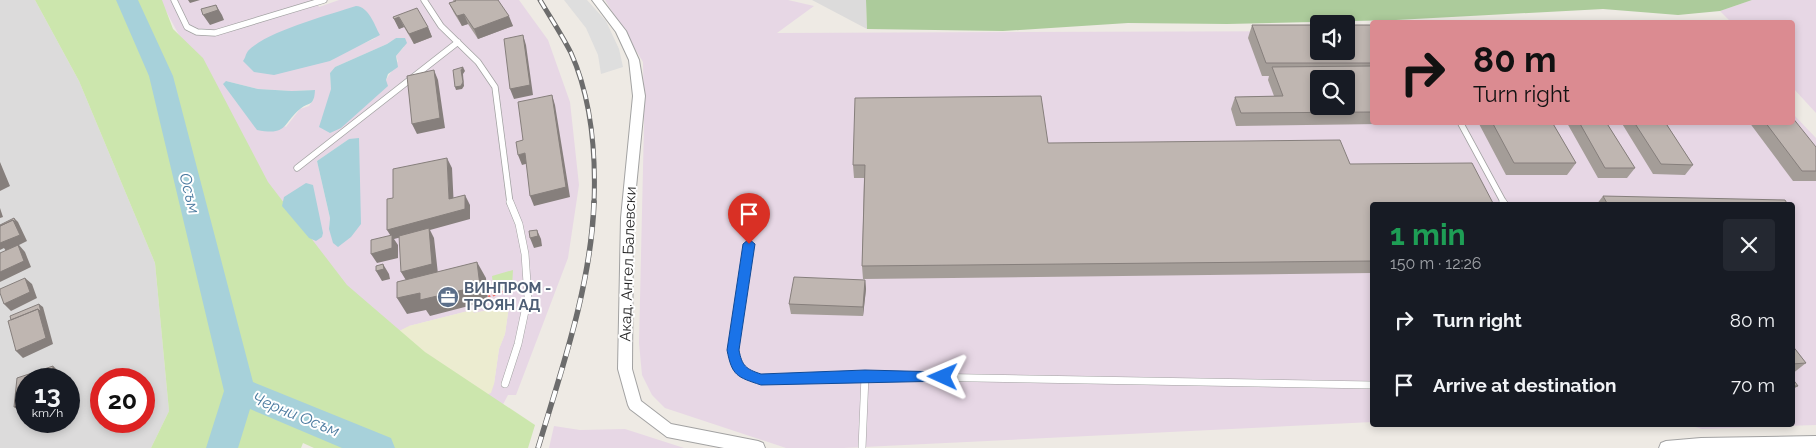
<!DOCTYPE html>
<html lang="en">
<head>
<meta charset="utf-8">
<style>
	:root { --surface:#171b24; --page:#242831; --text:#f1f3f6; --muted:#9ea1a6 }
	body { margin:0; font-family:Raleway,sans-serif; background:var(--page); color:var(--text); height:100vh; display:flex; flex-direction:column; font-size:19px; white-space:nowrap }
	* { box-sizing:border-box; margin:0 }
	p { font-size:16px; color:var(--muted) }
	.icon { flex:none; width:28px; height:28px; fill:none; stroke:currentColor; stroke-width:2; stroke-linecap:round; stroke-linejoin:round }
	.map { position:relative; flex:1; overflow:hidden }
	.panel { position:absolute; left:1370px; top:202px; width:425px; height:225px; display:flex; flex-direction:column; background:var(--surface); border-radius:5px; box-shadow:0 2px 8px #0003 }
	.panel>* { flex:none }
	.top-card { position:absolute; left:1370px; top:20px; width:425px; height:105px; border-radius:5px; box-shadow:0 2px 8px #0003; background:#db8b91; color:#111; overflow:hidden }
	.buttons { position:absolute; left:1310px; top:15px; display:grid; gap:10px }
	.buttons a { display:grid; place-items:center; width:45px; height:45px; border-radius:5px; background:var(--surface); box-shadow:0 2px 8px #0003; font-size:25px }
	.speed { position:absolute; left:15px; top:368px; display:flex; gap:10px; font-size:25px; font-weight:700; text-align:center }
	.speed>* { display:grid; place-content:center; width:65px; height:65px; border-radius:50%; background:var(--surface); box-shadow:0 2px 8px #0003; line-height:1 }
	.speed small { font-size:12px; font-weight:400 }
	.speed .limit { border:8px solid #d22; background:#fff; color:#111 }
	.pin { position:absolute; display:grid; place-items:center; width:42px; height:42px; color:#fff; margin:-51px -21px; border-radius:50% 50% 50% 0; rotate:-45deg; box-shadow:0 0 5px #0007 }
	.pin .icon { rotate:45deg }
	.me { position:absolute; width:55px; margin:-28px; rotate:271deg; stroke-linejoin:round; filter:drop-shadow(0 0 4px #0008) }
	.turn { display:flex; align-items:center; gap:18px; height:105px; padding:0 20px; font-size:22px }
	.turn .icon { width:65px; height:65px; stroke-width:2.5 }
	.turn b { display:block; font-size:35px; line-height:42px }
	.round { display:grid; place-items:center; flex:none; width:52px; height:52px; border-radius:5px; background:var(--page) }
	.summary { display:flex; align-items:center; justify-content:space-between; height:85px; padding:0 20px }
	h1 { font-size:30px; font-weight:700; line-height:38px; color:#1e9e55 }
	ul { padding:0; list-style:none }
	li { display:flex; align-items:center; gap:15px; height:65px; padding:0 20px }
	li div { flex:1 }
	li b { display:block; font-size:19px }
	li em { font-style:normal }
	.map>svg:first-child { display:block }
</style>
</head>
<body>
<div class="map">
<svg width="1816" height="448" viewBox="0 0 1816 448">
	<rect width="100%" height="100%" fill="#eeeae4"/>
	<!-- residential -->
	<path fill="#dcdbdb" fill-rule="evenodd" d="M0,0h35l44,81 76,182 14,148 -18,37h-151zM26,379h43v42h-43zM101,379h43v42h-43z
		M812,0h54l1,29z"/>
	<!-- industrial -->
	<path fill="#e7d7e5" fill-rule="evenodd" d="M160,0h156l3,7 20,-7h180l29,40 22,62 9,83 -11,73 -52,137h-8l-9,17 -119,-80 -103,-116zM376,38l-32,14 -14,9 -84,-4zM396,38l8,9 -8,9 2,5 -12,19 -65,40 6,-11 4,-20 -1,-16 5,-6 52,-23zM226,81l32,8 34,2 22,-1v9l-5,7 -9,3 -14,18zM349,139l-20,91 1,-12 -13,-57zM509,306l-4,28 -6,15 -5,35 -85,-58 63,-16 1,3z
		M605,0h183l26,6 -37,27 542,-2v20h27l26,71h420l1,-8 23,24v287l-114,4 -13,-4h103v-220h-420v217l-529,26h-57l-121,-40 -13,-13 -10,-20 -3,-32 5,-218 -1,-63zM1319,79h27v27h-27z
		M1752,0h64v113l-23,-25 -1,-66h-61l-11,-11z
		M554,426l26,4 45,-1 59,19h-135z"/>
	<!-- farmland -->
	<path fill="#ececd0" d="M509,306l-4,28 -6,15 -5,35 -3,9 -11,4 -85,-64 14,-7 63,-16 2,3z"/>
	<!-- grass -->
	<path fill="#cce6ad" d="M35,0h127l11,29 30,29 65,124 79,103 78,67 110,73 -7,23h-214l-11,-5 -2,5h-150l18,-37 -14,-148 -76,-182z
		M513,270l-1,17 -18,6 -2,-17z"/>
	<!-- forest -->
	<path fill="#accb9b" d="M866,0h886l-32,11 -42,4 -75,-6 -207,11 -169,4 -99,-1 -125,8 -136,-2z"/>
	<!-- parking -->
	<path fill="#dedede" d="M564,0h23l19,21 13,28 4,18 -22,7 -3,-19 -12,-27z"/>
	<!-- water -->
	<path fill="#a7d1da" d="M356,6c13,1 18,18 24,29l-50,26 -56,14 -20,-3 -11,-11c3,-4 2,-6 5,-10 19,-20 81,-36 108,-45z
		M396,38h9l2,5 -11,13 2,11 -10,7 -2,6 2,6 -47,42 -11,5 -11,-6 12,-38 -1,-16 5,-6 52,-23z
		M226,81l32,8 34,2 23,-1c-1,17 -5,11 -15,19 -18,15 -12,27 -43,21l-34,-46z
		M359,138l2,86 -10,13 -13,10 -5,-4 -4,-14 1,-11 -13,-57 32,-22z
		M306,183l7,2 10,48 -1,4 -6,4 -7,-3 -27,-32 2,-9z"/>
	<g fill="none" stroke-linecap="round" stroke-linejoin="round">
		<!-- river -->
		<path fill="#a7d1da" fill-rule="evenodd" d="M116,0h22l35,76 80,306 138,56 4,10h-53l-92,-39 -12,39h-32l18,-57 -75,-315z"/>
		<!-- lane-far1 casing -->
		<g stroke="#a2a2a2" stroke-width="7">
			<path id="lane-far1" d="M174,0l13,27 10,5 18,1 109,-33
				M424,0l17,26 37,36 17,25 15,116
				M1460,122l44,81
				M297,168l161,-126"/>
		</g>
		<!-- lane casing -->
		<g stroke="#a2a2a2" stroke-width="8">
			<path id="lane" d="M1503,202l2,3
				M749,244l-16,106 3,17 9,7 16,6 104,-4 507,9
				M505,384l13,-40 10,-47 -3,-43 -6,-30 -9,-22
				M862,448l3,-72"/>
		</g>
		<!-- street casing -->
		<g stroke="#a2a2a2" stroke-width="2">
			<path id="street" d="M592,0h10l24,31 13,29 6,36 -12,122 -1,151 9,32 30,23 87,17 5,2 2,5h-41l-57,-11 -37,-28 -2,-4 -10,-36 3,-151 12,-122 -4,-36 -13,-28z
				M1816,436v12h-157l2,-5 5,-2 35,-3z"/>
		</g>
		<!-- path -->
		<path stroke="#f27772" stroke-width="2.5" stroke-dasharray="2.5 2.5" stroke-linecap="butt" d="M488,297l29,-10"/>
		<!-- lane-far1 -->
		<use href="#lane-far1" stroke="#fff" stroke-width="5.5"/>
		<!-- lane -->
		<use href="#lane" stroke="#fff" stroke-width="7"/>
		<!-- street -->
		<use href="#street" fill="#fff" fill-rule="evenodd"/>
		<!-- rail-far1 casing -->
		<g stroke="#6c6c6c" stroke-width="5">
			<path id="rail-far1" d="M540,0c10,17 22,35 31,53 21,47 25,99 23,150"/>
		</g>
		<!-- rail casing -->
		<g stroke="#6c6c6c" stroke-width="5.5">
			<path id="rail" d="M538,448c24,-80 53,-162 56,-246"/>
		</g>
		<!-- rail-far1 -->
		<use href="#rail-far1" stroke="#fff" stroke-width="3" stroke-dasharray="10" stroke-linecap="butt"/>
		<!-- rail -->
		<use href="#rail" stroke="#fff" stroke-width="4" stroke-dasharray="12" stroke-linecap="butt"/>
	</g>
	<!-- wall -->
	<path fill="#a49d98" d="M453,0h45l15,26 -35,13 -10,-15 -6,2 -8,-13 -5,-10 5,-1z
		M393,17l35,10 4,10 -18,7 -10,-17 -5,2z
		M1252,25h120v97h83l-1,1 -218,3 -5,-17 4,-12 39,-1 -6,-16 1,-4h-7l-14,-38z
		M1478,122h74l24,41 -9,12h-61z
		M1567,122h39l29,46 -8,10h-29l-31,-55z
		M1621,122h44l28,43 -8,10 -32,-1z
		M1749,122h43l24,25v34h-23z
		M1048,143l302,21 22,41v68l-509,6 -1,-13 2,-88h-10l-1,-13z
		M1603,196l185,9h-192z
		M865,280l1,9 -3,27 -72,-2 -2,-10z
		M1792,345l14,18 -14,11z
		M1792,386h6l-6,4z"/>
	<!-- shaded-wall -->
	<path fill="#867f7c" d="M188,0h12l-10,3z
		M216,5l6,10 2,5 -14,5 -7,-10z
		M464,14l4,10 -6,2 -5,-10z
		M509,16l4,10 -35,13 -4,-10z
		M399,17l5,10 -5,2 -5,-10z
		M428,27l4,10 -18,7 -5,-10z
		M523,35l3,10 7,50 -19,4 -4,-10z
		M463,67l2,4 -2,3 1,12 -2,3 -6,1 -1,-3 6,-17z
		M434,70l4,10 7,48 -28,6 -5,-10z
		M552,95l3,10 15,92 -36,9 -4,-10z
		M525,153l4,10 -7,2 -4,-10z
		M447,158l5,10 2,41 -5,-10z
		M0,162l10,24 -10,5z
		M465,195l5,10v14l-40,11 4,8 4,36 -31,8 -6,-10 28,-42 -35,9 4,6v13l-21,5 -6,-9 21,-16 -5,-8z
		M0,208l3,9 -3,1z
		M14,218l4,4 9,19 -8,4 6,7 6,15 -31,15v-10l6,-21 -2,-3 -4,2v-8z
		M537,230l4,9 1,7 -8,2 -4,-10z
		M477,262l9,16 2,23 -58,15 -4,-6 -19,4 -10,-16z
		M383,264l6,10 1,5 -8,2 -6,-10z
		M25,278l7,6 5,14 -26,13 -7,-7z
		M865,280l1,9 -3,27v-9z
		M39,304l4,3 10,37 -30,14 -7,-7 22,-42z
		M53,366l8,7 -1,6h-8z
		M26,403v9l-4,1 -8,-6z"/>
	<!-- building -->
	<path fill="#bfb6b1" stroke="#867f7c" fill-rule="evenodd" d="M455,0h43l11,16 -35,13 -10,-15 -7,2 -8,-13 7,-2z
		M216,5l2,5 -15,5 -2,-6z
		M417,8l11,19 -19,7 -10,-17 -5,2 -1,-2z
		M1252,25h67v26h27v-26h26v38h-106z
		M523,35l7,50 -20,4 -6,-50z
		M1372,66v46l-131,1 -6,-16 48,-1 -11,-29zM1319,79h27v27h-27z
		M463,67l-2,3 2,12 -2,4 -6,1 -2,-17z
		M434,70l6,48 -28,6 -5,-48z
		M552,95l14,92 -36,9 -5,-43 -7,2 -2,-13 7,-2 -5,-38z
		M1041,96l7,47 292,-3 10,24 122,-1 22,42h-122v56l-510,5 3,-101h-12l2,-67z
		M1792,117l24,30v24h-14l-37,-49h27z
		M1492,122h60l24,41h-62z
		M1579,122h27l29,46h-30z
		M1634,122h31l28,43 -32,-1z
		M447,158l2,41 16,-4v14l-78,21v-31l6,-1v-29z
		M1603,196l182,4 3,5h-180z
		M14,218l2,5 -3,-3 -13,6v-1z
		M13,220l7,15 -20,8v-17z
		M429,228l3,36 -31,8 -2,-36z
		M537,230l1,6 -8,2 -1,-7z
		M392,235v13l-21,6v-14z
		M18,245l6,16 -24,11v-19z
		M477,262l3,24 -60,14v-7l-23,5v-16z
		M383,264l1,5 -8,2v-5z
		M794,277l71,3 -2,27 -74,-3z
		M25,278l5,14 -26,12 -4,-11v-4z
		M39,304l2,8 -3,-3 -27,11 -1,-4z
		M38,309l8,29 -30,13 -8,-30z
		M1792,345l14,18 -14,1z
		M53,366l-1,13h-26v24l-12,4 3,-29z
		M1792,378l6,8h-6z"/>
	<!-- route -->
	<path fill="#1a73e8" stroke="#114b97" d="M749,239l6,5 -16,106c3,16 7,19 22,24l104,-4 78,2 5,1 2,4 -2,4 -187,4c-24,-8 -29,-9 -34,-35l16,-106z"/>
	<!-- icons -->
	<defs>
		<g id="office-disc" transform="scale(1.125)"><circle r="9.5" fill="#5c6f8a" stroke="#fff"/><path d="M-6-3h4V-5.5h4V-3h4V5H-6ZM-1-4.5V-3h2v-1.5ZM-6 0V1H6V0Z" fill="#fff"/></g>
	</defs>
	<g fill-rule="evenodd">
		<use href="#office-disc" x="448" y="297"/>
	</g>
	<g text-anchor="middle" stroke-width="4" stroke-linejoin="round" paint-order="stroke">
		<!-- street labels -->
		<g font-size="15" fill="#1e1e1e" stroke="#fff">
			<text transform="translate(628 264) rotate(-88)" y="5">Акад. Ангел Балевски</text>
		</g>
		<!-- service labels -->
		<g font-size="15" font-weight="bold" fill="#4e5e75" stroke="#fff" text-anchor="start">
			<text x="464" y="293">ВИНПРОМ -<tspan x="464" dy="17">ТРОЯН АД</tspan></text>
		</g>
		<!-- water labels -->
		<g font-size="16" font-style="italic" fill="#4c7ba0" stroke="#fff">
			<text transform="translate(190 193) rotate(76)" y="6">Осъм</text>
			<text transform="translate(296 414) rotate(22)" y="6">Черни Осъм</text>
		</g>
	</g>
</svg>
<div class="buttons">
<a><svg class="icon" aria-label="sound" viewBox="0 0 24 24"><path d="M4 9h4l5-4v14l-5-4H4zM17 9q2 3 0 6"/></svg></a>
<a><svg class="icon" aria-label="search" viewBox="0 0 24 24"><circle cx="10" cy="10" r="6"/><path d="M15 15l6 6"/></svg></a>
</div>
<div class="speed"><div>13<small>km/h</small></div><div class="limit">20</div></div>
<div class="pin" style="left:749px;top:244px;background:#d93025"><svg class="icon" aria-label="arrive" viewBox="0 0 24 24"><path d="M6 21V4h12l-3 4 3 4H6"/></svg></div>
<svg class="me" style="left:943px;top:377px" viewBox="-20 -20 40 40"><path d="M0-17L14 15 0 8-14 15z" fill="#1a73e8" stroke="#fff" stroke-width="4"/></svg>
<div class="top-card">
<div class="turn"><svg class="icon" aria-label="right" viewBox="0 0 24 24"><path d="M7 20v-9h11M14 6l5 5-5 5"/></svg><div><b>80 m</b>Turn right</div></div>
</div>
<section class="panel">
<div class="summary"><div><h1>1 min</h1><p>150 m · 12:26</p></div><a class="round"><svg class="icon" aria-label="close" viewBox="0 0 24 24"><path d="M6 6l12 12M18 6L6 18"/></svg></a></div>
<ul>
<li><svg class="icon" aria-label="right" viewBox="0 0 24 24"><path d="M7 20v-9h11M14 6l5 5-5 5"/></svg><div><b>Turn right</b></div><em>80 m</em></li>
<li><svg class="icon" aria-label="arrive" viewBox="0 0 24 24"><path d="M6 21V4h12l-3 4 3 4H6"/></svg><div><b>Arrive at destination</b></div><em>70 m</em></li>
</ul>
</section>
</div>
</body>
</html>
